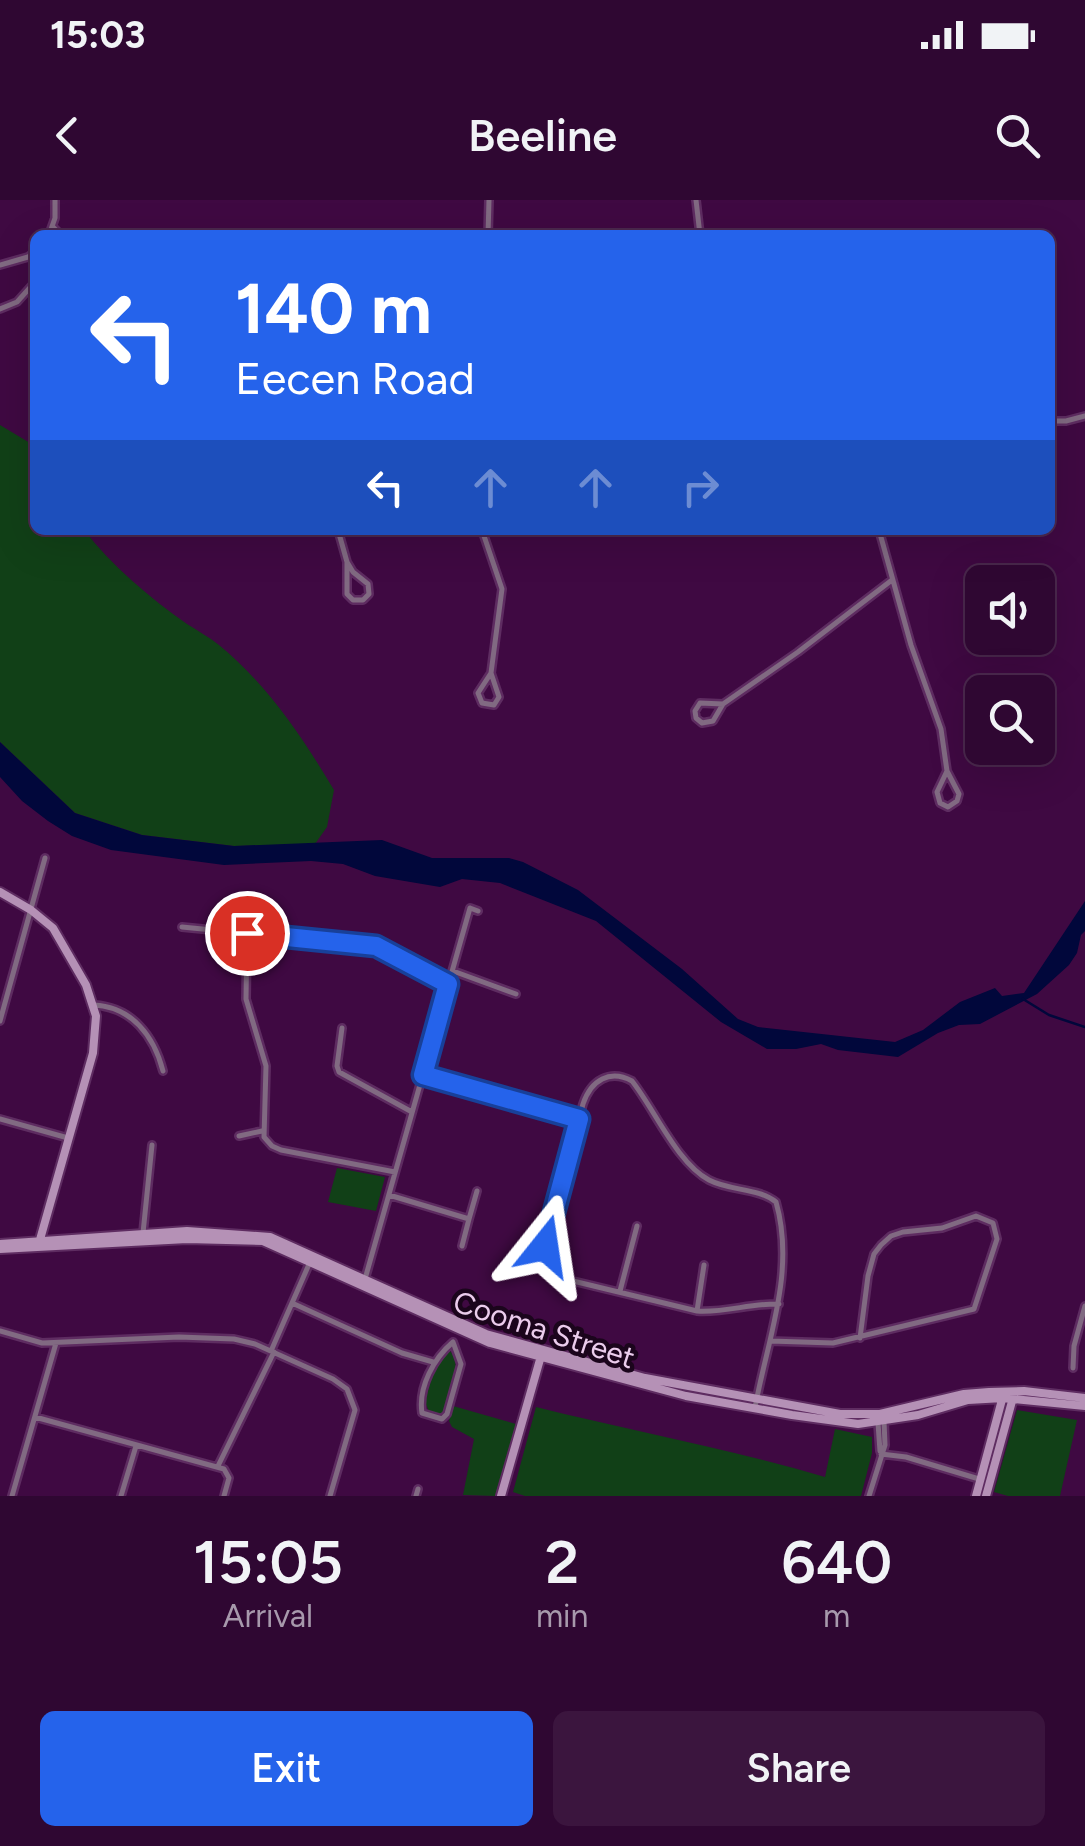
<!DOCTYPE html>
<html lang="en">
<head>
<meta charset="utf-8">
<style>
	:root { --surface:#2f0732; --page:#3b153e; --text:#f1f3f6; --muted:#a799ac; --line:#4a284d; --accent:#2563eb }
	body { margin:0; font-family:Figtree,sans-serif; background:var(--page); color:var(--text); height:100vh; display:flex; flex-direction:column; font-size:38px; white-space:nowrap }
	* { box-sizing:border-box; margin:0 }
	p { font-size:32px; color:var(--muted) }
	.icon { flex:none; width:55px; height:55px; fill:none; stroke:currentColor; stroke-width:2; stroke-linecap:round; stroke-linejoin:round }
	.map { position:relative; height:1296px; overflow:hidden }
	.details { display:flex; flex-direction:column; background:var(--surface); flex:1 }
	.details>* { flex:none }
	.guide { position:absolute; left:30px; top:30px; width:1025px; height:305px; border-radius:15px; box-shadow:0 10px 40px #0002,0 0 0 2px var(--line); background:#2563eb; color:#fff; overflow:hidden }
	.fabs { position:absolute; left:965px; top:365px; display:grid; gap:20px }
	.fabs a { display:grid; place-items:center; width:90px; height:90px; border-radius:15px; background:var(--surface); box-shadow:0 10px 40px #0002,0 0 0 2px var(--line); font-size:50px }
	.pin { position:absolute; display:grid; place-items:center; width:85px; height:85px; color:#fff; margin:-42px; border:5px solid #fff; border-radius:50%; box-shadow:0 2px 10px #0007 }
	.me { position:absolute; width:110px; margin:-55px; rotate:15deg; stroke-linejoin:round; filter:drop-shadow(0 0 8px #0008) }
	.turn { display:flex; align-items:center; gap:35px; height:210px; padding:0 40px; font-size:45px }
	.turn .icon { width:130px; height:130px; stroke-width:2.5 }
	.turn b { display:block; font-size:70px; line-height:85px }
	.lanes { display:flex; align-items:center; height:95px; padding:0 40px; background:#0003; justify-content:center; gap:50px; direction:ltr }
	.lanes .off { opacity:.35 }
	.eta { display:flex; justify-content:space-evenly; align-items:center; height:170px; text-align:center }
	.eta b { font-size:60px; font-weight:600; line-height:70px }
	.button { display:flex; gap:20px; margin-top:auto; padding:20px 40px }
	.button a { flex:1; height:115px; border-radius:15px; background:var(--accent); color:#fff; font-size:40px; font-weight:600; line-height:115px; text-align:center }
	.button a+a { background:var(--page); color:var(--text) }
	.status { display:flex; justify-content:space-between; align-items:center; height:70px; padding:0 50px; background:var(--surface); direction:ltr }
	.status svg { height:28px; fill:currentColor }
	header { display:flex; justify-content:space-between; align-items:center; height:130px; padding:0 40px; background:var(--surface); font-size:45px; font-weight:600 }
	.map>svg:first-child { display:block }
</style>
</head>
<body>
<div class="status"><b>15:03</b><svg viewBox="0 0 49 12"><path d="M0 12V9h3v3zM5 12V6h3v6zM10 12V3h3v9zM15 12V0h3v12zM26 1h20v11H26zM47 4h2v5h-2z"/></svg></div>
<header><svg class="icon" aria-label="back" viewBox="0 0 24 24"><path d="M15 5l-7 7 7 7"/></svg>Beeline<svg class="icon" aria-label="search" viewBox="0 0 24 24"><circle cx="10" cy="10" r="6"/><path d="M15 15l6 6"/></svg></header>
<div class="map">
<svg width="1085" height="1296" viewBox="0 0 1085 1296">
	<rect width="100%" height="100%" fill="#3f0942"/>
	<!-- green -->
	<path fill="#114017" d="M0,225l35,21v84h49c28,36 66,68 103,94 11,7 22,13 32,21 48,39 84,93 115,145l-7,37 -12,17 -81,2 -92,-11 -67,-22 -75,-71z
		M337,968l48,9 -9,34 -48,-9z
		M450,1151c13,15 3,51 -10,64l-10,-1 -5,-12 10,-36z
		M453,1206l63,18 -21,72 -32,-1 11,-56 -22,-12 -3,-6z
		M536,1207c96,24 194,42 289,70l10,-48 37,8v16l-11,43h-336l-12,-4z
		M1017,1210l60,10 -17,76h-52l-14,-4z"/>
	<!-- water -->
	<path fill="#01073b" d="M0,542l75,71 67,22 92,11 148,-6 50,18h77l14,4 55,28 104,79 56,50 20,8 137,15 28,-12 37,-28 35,-14 7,8 22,-3 61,-92v30l-4,4 -4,18 -8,12 -32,29 -57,30 -21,1 -21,8 -40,24 -60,-7 -17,-6 -25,5h-29l-46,-27 -125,-101 -96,-38 -38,-4 -22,8 -65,-11 -32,-12 -32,-3 -87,4 -113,-15 -39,-14 -24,-15 -26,-20 -22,-24z"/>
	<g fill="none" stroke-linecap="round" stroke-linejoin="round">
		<!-- stream -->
		<path stroke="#01073b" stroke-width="2.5" d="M1023,799l26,16 36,12"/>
		<!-- street casing -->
		<g stroke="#5e2c61" stroke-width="10">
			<path id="street" d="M696,0l4,35
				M53,27l8,8
				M49,35l6,-17v-18
				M488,35l1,-35
				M0,65l28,-8 7,-5
				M0,109l17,-7 18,-20
				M1050,221h16l19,-5
				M338,330l9,32v32l6,6h10l6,-6 -1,-10 -15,-12 -6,-10
				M482,330l20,59 -11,84
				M879,330l32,115 30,84 6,42
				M491,473l8,24 -5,8 -12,-2 -4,-10z
				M723,504l-23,-1 -5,8 1,7 6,5 11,-2 10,-17 75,-52 94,-72
				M947,571l12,23 -2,7 -9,6 -8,-4 -3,-11z
				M182,727l194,19 72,39
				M247,733l-1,66 20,67 -2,71 8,9 9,4 114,22
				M453,771l63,23
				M94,805c38,2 60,31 69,66
				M0,821l45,-163
				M342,828l-5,38 2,6 73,40
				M423,875l156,44
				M0,919l68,19
				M239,936l23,-5
				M389,995l80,24 8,-28
				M143,1033l9,-88
				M462,1046l7,-27
				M365,1079l105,-371 8,3
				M620,1091l17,-65
				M292,1103l110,50 31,9
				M697,1111l7,-46
				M0,1131l42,12 137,-6 55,2 21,5 78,35 14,10 8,21 -25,86
				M770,1141l63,2 141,-34 23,-70 -4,-16 -17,-7 -34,12 -39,4 -12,4 -10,9 -7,9 -6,22 -8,62
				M453,1142l8,22 -14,50 -5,5 -20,-6c-4,-26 12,-55 31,-71z
				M271,1151l39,-89
				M1073,1168l1,-22 11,-40
				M755,1208c12,-68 41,-136 21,-206 -17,-14 -46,-11 -67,-22 -32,-17 -54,-70 -77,-99 -22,-12 -41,-1 -49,23l-38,142 11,26 17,9 124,30c28,2 54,-8 82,-7
				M35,1217l189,52 5,9 -5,18
				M878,1223l2,28
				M881,1254l25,3 73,22
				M218,1266l56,-114
				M12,1296l44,-153
				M121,1296l15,-50
				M416,1296l2,-7
				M869,1296l16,-51 -1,-24"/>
		</g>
		<!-- secondary casing -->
		<g stroke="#5e2c61" stroke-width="12">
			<path id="secondary" d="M0,692l31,18 22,18 33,57 10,31 -3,37 -54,190
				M0,1044l187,-13 83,6 216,97 159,44 195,36h40l84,-20 25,-2 35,-1 61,7
				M0,1049l187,-10 76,2 227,102 196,53 106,19 66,9 60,-9 50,-15 35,-2 82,8
				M501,1296l40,-140
				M976,1296l27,-100
				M986,1296l28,-102"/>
		</g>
		<!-- street -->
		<use href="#street" stroke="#816a82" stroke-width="5"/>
		<!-- secondary -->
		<use href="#secondary" stroke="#b591b6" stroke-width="8"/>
	</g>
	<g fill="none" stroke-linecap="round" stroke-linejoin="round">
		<!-- route casing -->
		<g stroke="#184099" stroke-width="25">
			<path id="route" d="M247,733l129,13 72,38 -25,91 156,44 -34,127"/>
		</g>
		<!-- route -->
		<use href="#route" stroke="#2563eb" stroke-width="18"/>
	</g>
	<g text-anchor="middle" stroke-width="9" stroke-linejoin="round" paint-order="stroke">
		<!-- street labels -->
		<g font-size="30" fill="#ebccec" stroke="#1b051c">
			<text transform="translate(544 1130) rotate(18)" y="10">Cooma Street</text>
		</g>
	</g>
</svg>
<div class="fabs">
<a><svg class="icon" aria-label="sound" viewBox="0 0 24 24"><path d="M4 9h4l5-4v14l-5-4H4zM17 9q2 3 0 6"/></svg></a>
<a><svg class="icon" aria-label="search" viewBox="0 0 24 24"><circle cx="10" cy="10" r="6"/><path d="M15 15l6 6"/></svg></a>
</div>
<div class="pin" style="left:247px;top:733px;background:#d93025"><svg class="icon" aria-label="arrive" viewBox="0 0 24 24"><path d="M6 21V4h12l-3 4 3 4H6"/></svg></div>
<svg class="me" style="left:545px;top:1046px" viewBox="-20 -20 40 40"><path d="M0-17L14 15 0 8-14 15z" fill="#2563eb" stroke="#fff" stroke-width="4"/></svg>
<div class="guide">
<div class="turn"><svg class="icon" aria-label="left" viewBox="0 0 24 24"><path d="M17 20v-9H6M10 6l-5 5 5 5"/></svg><div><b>140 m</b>Eecen Road</div></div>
<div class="lanes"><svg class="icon" aria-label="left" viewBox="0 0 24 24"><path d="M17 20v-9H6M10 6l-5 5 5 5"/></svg><svg class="icon off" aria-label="ahead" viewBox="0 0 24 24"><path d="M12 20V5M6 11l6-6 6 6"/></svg><svg class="icon off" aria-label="ahead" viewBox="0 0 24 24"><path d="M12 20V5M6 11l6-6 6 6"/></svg><svg class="icon off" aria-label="right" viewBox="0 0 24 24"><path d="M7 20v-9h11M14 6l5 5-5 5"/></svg></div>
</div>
</div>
<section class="details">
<div class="eta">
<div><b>15:05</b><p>Arrival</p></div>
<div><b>2</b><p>min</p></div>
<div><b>640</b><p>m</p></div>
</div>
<div class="button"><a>Exit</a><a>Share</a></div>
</section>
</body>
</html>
